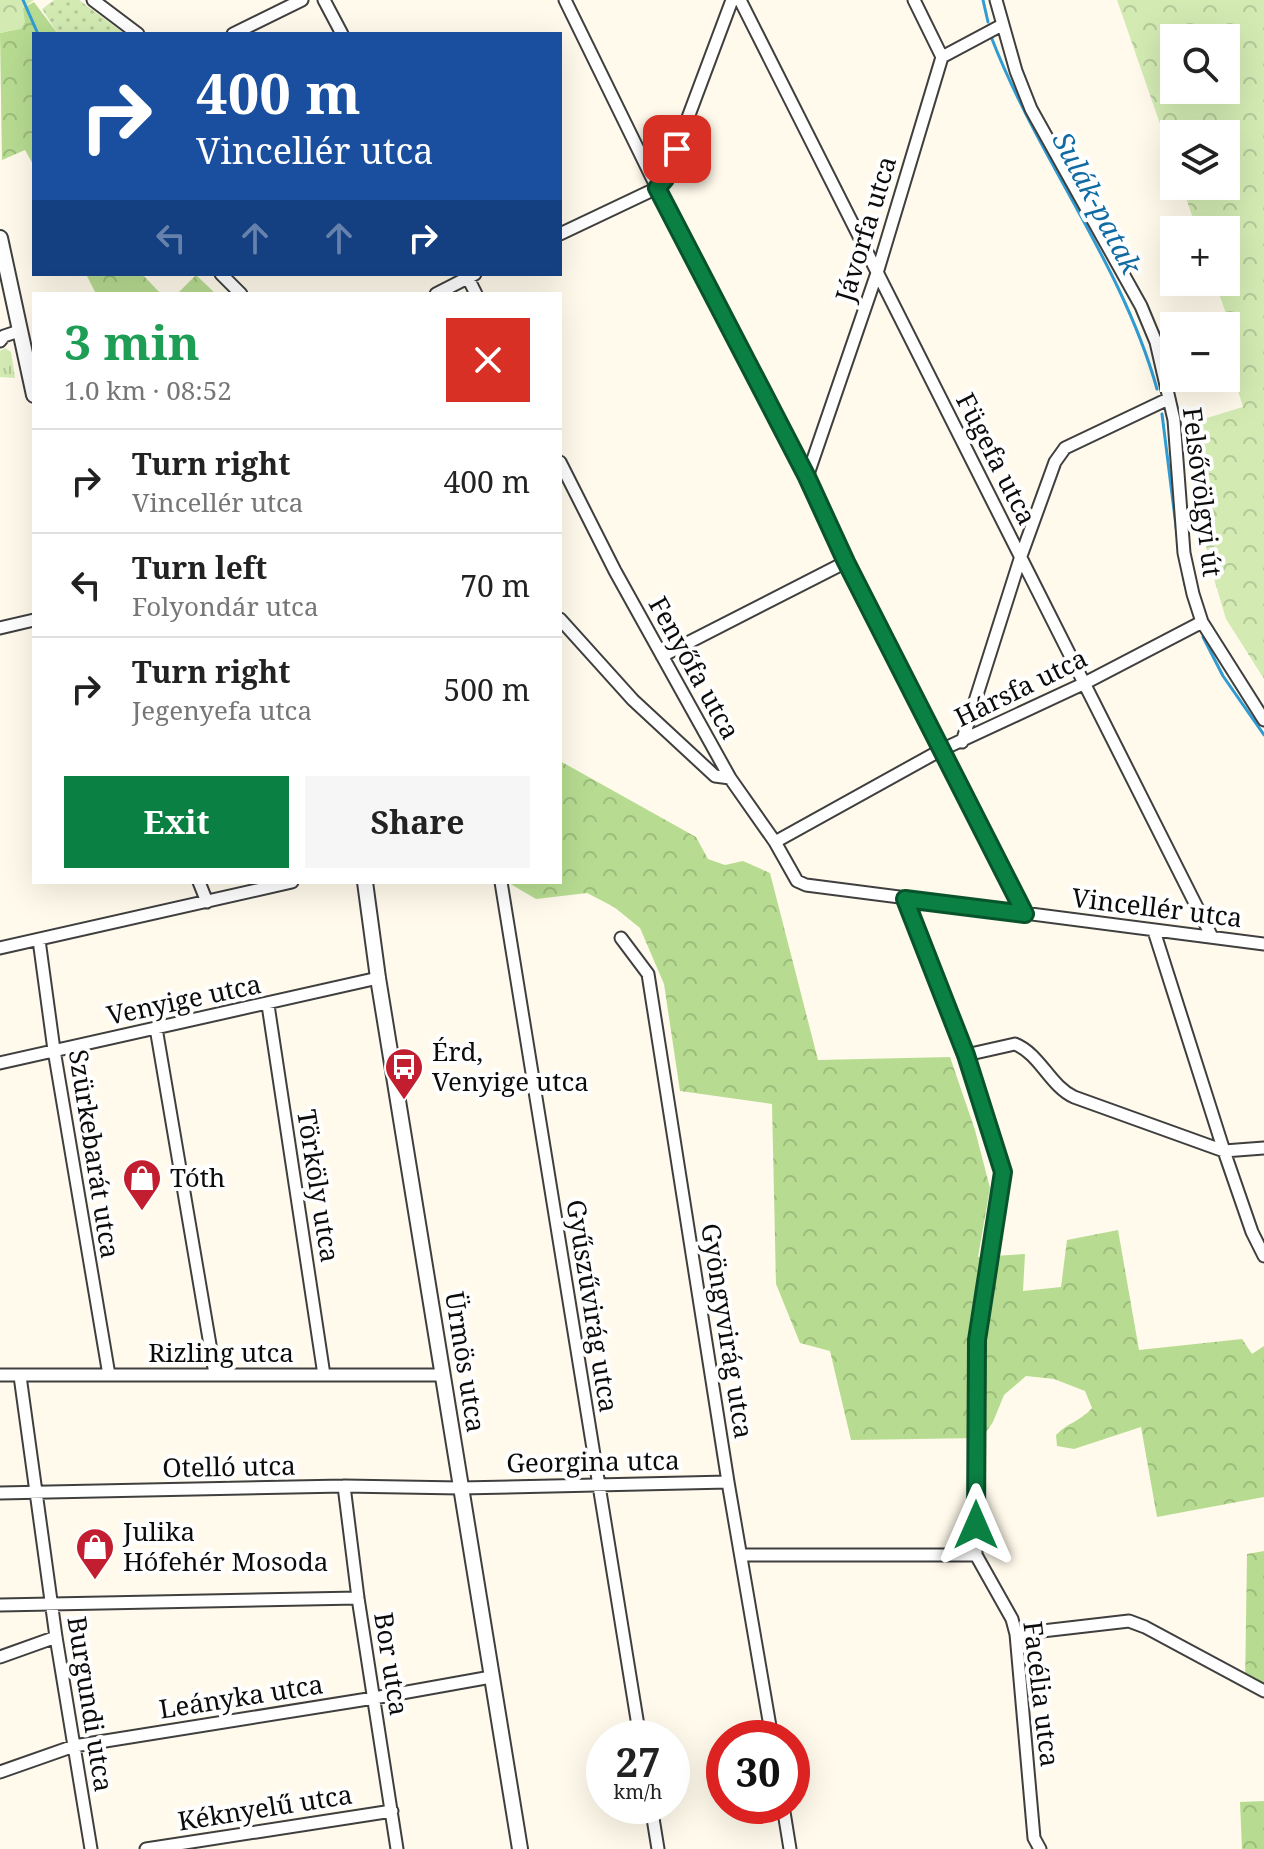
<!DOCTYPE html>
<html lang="en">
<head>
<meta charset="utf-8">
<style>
	:root { --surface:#fff; --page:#f6f6f6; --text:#222; --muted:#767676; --line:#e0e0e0; --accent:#0b8043 }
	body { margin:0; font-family:"Noto Serif",serif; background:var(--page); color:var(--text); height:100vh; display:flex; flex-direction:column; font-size:30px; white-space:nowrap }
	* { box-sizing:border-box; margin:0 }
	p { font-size:26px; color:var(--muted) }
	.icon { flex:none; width:44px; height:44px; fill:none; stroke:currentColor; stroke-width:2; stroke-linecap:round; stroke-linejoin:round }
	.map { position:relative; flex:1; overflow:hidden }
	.details { position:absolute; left:32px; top:292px; width:530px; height:592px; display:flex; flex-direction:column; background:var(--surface); border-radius:0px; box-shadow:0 8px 32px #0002 }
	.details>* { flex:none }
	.top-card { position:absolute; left:32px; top:32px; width:530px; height:244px; border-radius:0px; box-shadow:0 8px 32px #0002; background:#1a4fa0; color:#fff; overflow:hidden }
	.fabs { position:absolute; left:1160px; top:24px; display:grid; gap:16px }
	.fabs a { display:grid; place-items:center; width:80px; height:80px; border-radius:0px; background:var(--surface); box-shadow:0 8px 32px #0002; font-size:40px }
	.speed { position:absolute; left:586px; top:1720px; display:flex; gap:16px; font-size:40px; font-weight:700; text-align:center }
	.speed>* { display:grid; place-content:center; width:104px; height:104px; border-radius:50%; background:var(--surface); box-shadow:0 8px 32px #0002; line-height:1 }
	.speed small { font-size:20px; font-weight:400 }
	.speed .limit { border:12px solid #d22; background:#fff; color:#111 }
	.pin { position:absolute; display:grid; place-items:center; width:68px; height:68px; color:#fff; margin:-34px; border-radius:16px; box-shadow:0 4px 12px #0006 }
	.me { position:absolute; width:88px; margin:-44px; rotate:0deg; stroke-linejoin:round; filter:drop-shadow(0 0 6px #0008) }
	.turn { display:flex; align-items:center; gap:28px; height:168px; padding:0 32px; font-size:36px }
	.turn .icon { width:104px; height:104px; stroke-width:2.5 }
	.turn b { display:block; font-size:56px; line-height:68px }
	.lanes { display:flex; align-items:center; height:76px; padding:0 32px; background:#0003; justify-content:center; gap:40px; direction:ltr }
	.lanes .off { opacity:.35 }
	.round { display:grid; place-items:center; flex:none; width:84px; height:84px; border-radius:0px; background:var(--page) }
	.summary { display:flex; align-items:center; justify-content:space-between; height:136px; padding:0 32px }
	h1 { font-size:48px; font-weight:700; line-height:60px; color:#1e9e55 }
	.primary-button { display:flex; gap:16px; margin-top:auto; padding:16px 32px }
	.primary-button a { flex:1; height:92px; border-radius:0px; background:var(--accent); color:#fff; font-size:32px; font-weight:700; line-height:92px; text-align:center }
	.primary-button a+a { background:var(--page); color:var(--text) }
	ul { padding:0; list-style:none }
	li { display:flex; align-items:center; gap:24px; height:104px; padding:0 32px; border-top:2px solid var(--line) }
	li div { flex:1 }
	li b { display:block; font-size:30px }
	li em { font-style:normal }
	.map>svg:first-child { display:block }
</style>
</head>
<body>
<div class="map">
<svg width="1264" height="1849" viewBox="0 0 1264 1849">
	<defs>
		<pattern id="grass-tufts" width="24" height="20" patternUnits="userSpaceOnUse" patternTransform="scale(2)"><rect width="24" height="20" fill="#d3ebb3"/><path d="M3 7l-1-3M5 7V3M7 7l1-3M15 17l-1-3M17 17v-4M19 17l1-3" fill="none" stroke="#b4c899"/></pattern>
		<pattern id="forest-crowns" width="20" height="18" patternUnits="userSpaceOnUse" patternTransform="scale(2)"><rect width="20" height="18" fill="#b7dc91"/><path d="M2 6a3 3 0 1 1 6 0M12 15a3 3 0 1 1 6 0" fill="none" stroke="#9cbc7c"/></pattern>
		<pattern id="park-crowns" width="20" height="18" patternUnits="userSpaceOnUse" patternTransform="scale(2)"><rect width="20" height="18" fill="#d3ebb3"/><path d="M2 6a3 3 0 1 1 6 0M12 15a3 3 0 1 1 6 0" fill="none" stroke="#b4c899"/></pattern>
		<pattern id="garden-dots" width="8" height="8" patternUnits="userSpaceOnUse" patternTransform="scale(2)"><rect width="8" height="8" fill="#d3ebb3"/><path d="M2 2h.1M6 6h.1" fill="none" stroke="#b4c899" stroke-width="1.8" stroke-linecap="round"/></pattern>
	</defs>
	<rect width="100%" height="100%" fill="#fffaeb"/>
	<!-- grass -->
	<path fill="url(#grass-tufts)" d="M5,348l6,4 4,26 -15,-1v-26z"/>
	<!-- forest -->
	<path fill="url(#forest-crowns)" d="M34,2l24,32h-24v132l-9,-16 -23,10 -2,-127 21,-5 2,-20z
		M86,274h56l19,20h-65z
		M196,275l20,19h-39z
		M560,761l136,76 12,22 17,6 18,-4 27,12 48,187 132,-3 25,73 15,58 -12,69 47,-3 -2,37 38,-4 6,-47 51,-10 21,120 103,-11 10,15 12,-8v151l-107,20 -16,-90 -67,22 -17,-3 -1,-11c11,-12 25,-14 36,-27l-7,-17 -31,-12 -28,-3 -22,19 -11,27 -11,16 -131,2 -21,-89 -30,-8 -24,-59 -4,-180 -92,-13 -16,-107 -24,-56 -26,-21 -27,-14 -51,6 -29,-17h53z
		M1264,1551v147l-19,-10 2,-134z
		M1264,1801v48h-22l-2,-47z"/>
	<!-- park -->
	<path fill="url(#park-crowns)" fill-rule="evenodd" d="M0,0h34l-11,8 2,14 -4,7 -21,4z
		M1117,0h147v679l-38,-60 -19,-64 -10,-134 46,-14 -17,-56v-14l7,-3 -18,-52h11v-52h-29l-15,-44h44v-52h-52v30zM1174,38h52v52h-52z"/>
	<!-- garden -->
	<path fill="url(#garden-dots)" d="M54,0h25l46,34h-67l-16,-25z"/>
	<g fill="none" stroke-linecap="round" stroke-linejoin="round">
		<!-- stream -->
		<path stroke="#309cd3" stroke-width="3" d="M23,0l15,34
			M983,0l5,22
			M992,39c47,121 130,225 165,350
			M1162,414l16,128
			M1180,557l5,28
			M1203,637l20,39 41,59"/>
		<!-- minor casing -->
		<g stroke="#3f3f3f" stroke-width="15">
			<path id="minor" d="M93,0l45,34
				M324,0l18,34
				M565,0l92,188 150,289 39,85 179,352
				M740,0l472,937
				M914,0l28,57
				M996,0l20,71 15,38 110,197 15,36 18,78 10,133 9,41 9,28 62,98
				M233,34l69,-34
				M560,234l97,-46 8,-9 67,-179
				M221,274l20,20
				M466,274l10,20
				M436,294l39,-20
				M0,341l4,-5 15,-5
				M560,462l55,109 115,207 45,64 22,39 9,4 458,59
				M807,477l70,-204 65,-216 60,-32
				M560,619l73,81 82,76 15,2
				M0,628l34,-8
				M662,656l184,-94
				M962,742l59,-186 34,-94 10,-14 103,-49
				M775,842l166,-92 144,-67 117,-61
				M199,882l8,20
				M501,882l139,856
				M905,899l61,156 37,117 -26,168 -1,215 36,64 4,15 18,204 6,11
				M1154,931l70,220 28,81 12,24
				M621,938l27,36 80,508 44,256
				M39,940l15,110 55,325
				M0,948l292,-66
				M268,1005l56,370
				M156,1028l59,346
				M966,1055l49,-11c25,10 35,42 59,53l150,54 40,-3
				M0,1063l378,-85
				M0,1375h443
				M20,1376l36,261 35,212
				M344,1486l14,112 39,251
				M0,1493l344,-7 116,2 268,-6
				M742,1555h234
				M0,1605l358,-7
				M1016,1634l113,-13 16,6 119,64
				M0,1657l56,-20
				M0,1772l74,-26 300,-48 117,-21
				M651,1806l7,43
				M783,1806l7,43
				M146,1849l246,-38"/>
		</g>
		<!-- tertiary casing -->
		<g stroke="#3f3f3f" stroke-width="18">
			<path id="tertiary" d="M0,238l34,157
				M365,882l13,96 142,871"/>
		</g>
		<!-- minor -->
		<use href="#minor" stroke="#fff" stroke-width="11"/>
		<!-- tertiary -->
		<use href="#tertiary" stroke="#fff" stroke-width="14"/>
	</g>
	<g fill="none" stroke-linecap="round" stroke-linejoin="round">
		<!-- route casing -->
		<g stroke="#07532c" stroke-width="20">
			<path id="route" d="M677,149l-12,30 -8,9 150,289 39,85 179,352 -120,-15 61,156 37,117 -26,168 -1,185"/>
		</g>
		<!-- route -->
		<use href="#route" stroke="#0b8043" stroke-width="14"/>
	</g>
	<!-- icons -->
	<defs>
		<g id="bus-pin" transform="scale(2)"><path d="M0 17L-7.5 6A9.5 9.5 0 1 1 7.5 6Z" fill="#c21e2f" stroke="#fff"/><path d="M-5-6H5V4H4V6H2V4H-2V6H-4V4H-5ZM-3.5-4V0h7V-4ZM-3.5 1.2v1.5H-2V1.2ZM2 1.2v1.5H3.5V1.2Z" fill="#fff"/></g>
		<g id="shop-pin" transform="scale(2)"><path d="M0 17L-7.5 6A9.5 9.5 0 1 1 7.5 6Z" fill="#c21e2f" stroke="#fff"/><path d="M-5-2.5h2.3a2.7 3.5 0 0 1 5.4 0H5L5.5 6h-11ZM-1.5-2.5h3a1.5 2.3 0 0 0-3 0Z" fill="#fff"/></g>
	</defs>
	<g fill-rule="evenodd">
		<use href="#bus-pin" x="404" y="1067"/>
		<use href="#shop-pin" x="142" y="1178"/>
		<use href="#shop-pin" x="95" y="1547"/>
	</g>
	<g text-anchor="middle" stroke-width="8" stroke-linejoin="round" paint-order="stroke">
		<!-- street labels -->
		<g font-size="26" fill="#0c0c0c" stroke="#fff">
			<text transform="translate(866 229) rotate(-73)" y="9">Jávorfa utca</text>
			<text transform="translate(996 459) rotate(63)" y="9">Fügefa utca</text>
			<text transform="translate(1202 492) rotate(83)" y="9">Felsővölgyi út</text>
			<text transform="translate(694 668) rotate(61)" y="9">Fenyőfa utca</text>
			<text transform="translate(1021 688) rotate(-26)" y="9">Hársfa utca</text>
			<text transform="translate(1157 908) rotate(7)" y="9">Vincellér utca</text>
			<text transform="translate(184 1000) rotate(-12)" y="9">Venyige utca</text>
			<text transform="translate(94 1154) rotate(81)" y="9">Szürkebarát utca</text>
			<text transform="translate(318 1186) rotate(81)" y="9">Törköly utca</text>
			<text transform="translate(592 1306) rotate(81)" y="9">Gyűszűvirág utca</text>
			<text transform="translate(727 1331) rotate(81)" y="9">Gyöngyvirág utca</text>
			<text x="221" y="1362">Rizling utca</text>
			<text transform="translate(465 1362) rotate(81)" y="9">Ürmös utca</text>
			<text transform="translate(593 1462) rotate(-1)" y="9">Georgina utca</text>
			<text transform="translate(229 1467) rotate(-1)" y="9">Otelló utca</text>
			<text transform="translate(391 1664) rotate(81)" y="9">Bor utca</text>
			<text transform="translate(1041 1694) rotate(83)" y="9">Facélia utca</text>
			<text transform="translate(241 1697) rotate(-9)" y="9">Leányka utca</text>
			<text transform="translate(90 1704) rotate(81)" y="9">Burgundi utca</text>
			<text transform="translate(265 1808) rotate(-9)" y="9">Kéknyelű utca</text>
		</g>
		<!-- poi labels -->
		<g font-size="26" fill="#0c0c0c" stroke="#fff" text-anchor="start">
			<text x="432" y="1061">Érd,<tspan x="432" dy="30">Venyige utca</tspan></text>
			<text x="170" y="1187">Tóth</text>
			<text x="123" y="1541">Julika<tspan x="123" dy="30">Hófehér Mosoda</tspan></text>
		</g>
		<!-- water labels -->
		<g font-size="28" font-style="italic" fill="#106ba3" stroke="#fff">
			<text transform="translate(1097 203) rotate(62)" y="10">Sulák-patak</text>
		</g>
	</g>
</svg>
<div class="fabs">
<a><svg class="icon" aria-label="search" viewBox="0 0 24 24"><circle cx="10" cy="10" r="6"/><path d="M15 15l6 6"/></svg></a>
<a><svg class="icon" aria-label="layers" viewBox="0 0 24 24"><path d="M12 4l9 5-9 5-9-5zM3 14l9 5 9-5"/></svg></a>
<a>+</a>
<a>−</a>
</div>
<div class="speed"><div>27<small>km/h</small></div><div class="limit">30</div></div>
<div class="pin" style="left:677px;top:149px;background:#d93025"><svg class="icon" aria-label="arrive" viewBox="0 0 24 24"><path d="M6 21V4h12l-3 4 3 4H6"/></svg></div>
<svg class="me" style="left:976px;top:1525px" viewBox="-20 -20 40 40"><path d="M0-17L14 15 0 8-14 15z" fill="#0b8043" stroke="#fff" stroke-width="4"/></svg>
<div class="top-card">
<div class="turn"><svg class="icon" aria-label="right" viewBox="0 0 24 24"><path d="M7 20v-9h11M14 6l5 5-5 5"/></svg><div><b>400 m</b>Vincellér utca</div></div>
<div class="lanes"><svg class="icon off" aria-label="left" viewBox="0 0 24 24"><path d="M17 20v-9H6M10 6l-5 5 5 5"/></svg><svg class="icon off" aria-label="ahead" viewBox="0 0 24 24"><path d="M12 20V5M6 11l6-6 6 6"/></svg><svg class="icon off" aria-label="ahead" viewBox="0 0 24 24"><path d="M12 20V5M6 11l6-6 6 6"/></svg><svg class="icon" aria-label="right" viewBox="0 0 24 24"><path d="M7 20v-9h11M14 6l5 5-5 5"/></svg></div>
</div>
<section class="details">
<div class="summary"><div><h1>3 min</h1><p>1.0 km · 08:52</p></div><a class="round" style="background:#d93025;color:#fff"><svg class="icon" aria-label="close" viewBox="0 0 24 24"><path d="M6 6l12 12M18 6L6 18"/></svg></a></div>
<ul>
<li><svg class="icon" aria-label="right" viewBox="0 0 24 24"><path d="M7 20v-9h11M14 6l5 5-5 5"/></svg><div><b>Turn right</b><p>Vincellér utca</p></div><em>400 m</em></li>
<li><svg class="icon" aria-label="left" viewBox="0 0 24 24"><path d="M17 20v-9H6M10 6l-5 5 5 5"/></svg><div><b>Turn left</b><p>Folyondár utca</p></div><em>70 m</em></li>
<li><svg class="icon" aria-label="right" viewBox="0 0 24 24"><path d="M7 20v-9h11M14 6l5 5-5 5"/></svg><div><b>Turn right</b><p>Jegenyefa utca</p></div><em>500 m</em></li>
</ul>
<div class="primary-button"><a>Exit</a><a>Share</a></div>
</section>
</div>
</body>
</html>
